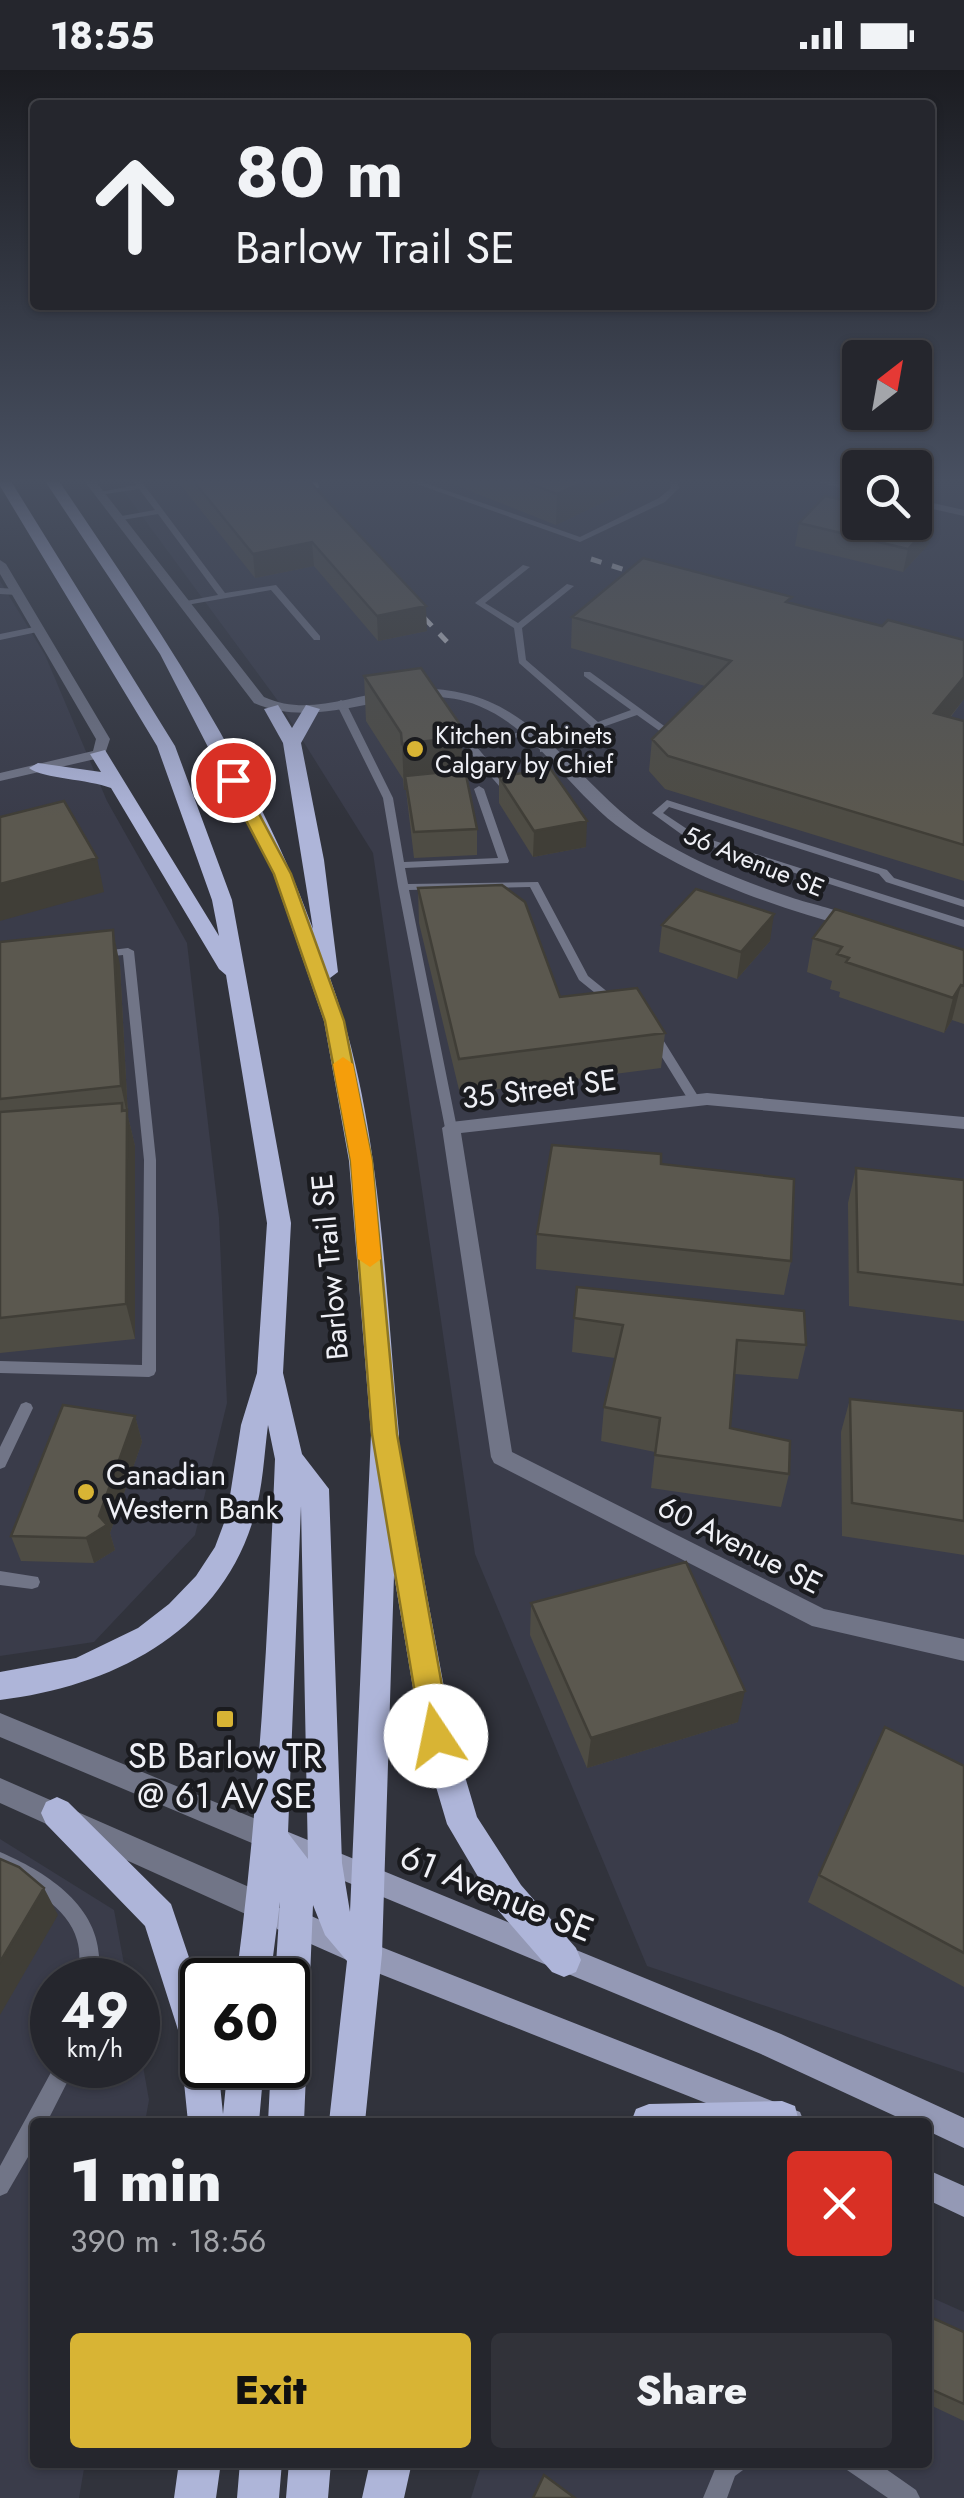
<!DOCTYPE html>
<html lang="en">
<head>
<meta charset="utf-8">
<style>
	:root { --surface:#25262d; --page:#313239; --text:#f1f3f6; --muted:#a3a5aa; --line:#424349; --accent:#d8b434 }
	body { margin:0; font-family:Jost,sans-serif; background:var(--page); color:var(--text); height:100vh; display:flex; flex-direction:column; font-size:38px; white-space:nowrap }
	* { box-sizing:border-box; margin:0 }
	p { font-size:32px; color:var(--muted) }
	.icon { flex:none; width:55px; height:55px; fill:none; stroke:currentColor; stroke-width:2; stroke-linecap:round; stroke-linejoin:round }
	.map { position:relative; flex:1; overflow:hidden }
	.side { position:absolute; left:30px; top:2048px; width:902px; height:350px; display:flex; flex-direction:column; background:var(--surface); border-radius:10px; box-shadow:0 2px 8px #0004,0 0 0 2px var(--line) }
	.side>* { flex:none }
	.hud { position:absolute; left:30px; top:30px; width:905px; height:210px; border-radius:10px; box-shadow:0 2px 8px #0004,0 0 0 2px var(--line); background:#25262d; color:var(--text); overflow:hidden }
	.needle { width:65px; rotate:31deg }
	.tools { position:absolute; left:842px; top:270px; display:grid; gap:20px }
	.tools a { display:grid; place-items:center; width:90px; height:90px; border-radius:10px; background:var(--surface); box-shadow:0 2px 8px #0004,0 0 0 2px var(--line); font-size:50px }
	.speed { position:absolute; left:30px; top:1888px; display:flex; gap:20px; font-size:50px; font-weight:700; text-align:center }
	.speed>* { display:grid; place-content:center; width:130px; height:130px; border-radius:50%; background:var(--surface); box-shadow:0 2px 8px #0004,0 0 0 2px var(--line); line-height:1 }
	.speed small { font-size:25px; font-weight:400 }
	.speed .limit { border:5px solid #111; border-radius:15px; background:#fff; color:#111 }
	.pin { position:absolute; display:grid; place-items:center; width:85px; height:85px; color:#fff; margin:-42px; border:5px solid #fff; border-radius:50%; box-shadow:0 2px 10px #0007 }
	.me { position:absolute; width:110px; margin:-55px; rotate:349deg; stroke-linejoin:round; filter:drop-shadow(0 0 8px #0008) }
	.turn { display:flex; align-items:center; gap:35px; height:210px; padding:0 40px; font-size:45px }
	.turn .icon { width:130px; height:130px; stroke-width:2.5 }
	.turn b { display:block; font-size:70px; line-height:85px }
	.round { display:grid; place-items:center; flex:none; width:105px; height:105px; border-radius:10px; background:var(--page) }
	.headline { display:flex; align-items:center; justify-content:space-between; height:170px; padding:0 40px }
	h1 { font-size:60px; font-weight:800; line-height:75px }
	.cta { display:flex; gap:20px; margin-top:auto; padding:20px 40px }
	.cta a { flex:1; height:115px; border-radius:10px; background:var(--accent); color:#111; font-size:40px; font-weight:800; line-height:115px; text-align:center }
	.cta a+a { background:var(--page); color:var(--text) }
	.status { display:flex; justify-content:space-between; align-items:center; height:70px; padding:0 50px; background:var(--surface); direction:ltr }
	.status svg { height:28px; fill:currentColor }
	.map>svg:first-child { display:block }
</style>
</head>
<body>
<div class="status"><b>18:55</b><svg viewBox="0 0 49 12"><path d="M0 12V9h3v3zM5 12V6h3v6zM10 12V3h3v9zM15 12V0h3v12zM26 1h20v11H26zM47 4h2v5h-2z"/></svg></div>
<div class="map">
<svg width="964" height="2428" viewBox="0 0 964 2428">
	<rect width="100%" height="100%" fill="#31333c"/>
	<!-- built -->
	<path fill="#3a3c4a" d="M114,408h746v44h55v-44h49v1595l-317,-107 -172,-412 -102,-701 -95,-152z
		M0,511l45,74 62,146 80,142 32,275 8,185 -32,132 -101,107 -94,14z
		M0,1769l114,71 13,70h-75v85h86v-27l11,62 -4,22h-110v340l50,1 -6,35h-79z
		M928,2226l36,16v186h-493l11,-35 446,-1z"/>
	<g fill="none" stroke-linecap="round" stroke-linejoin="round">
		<!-- lane -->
		<path fill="#717587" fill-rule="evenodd" d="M131,408h8l86,115 51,-8 44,51v4h-6l-43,-50 -90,16v-4l37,-7 -60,-81 -42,7v-4l39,-7 -16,-21 -40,6 -4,-2 41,-8z
			M400,408h11l169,59 79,-39 12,-10 -3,-10h8l3,10 -14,14 -85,40z
			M523,495l7,2 -45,36 33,20 49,-39 7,2 -52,42 4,32 72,62 33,-12 -47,-34v-4h6l77,56v4h-6l-24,-17 -37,13 -19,15 -41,9v-4l35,-9 16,-13 -72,-63 -5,-35 -39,-25z
			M0,518l17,1 4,3 -4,3 -17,-1z
			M39,556l4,3 -1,2 -42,9v-6z
			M341,630l5,3 47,95 11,64 94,-4 -24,-69 5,-3 5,3 25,72 -1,2 -103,5 3,16 130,-2 50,94 32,26 -2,3h-8l-31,-25 -49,-93 -121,3 48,238 -6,4 -6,-4 -47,-241 -15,-89 -47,-95z
			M447,652h6l18,19 57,-10v4l-52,11 30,36 11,-1v4l-17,2 -53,-61z
			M667,730l220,70 7,8 70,22v7l-78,-25 -7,-8 -210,-67 -6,6 33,22 268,85v7l-276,-88 -36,-26z
			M128,878l6,3 22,209v211l-2,4 -5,2 -149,-4v-12l142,4 2,-205 -21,-205 -20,2 -6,-3 6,-3z
			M653,959l4,1 44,71 -2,3h-8l-2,-3 -42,-68z
			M26,1332l5,2 2,4 -28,59 -5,2v-22l21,-43z
			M0,1501l38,6 2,5 -2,5 -6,2 -32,-4z
			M0,1782c44,19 96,51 99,104 1,8 -1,16 -1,24h-20c1,-14 3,-27 -1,-40 -9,-34 -49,-53 -77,-69z
			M55,1995h21l-29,57h-12v23l-28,48 -7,3v-30z
			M718,2392h28l-3,8 -8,6 -8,22h-24z
			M844,2392h32l40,28 4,8h-32l-41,-28z"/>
		<!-- street -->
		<path fill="#717587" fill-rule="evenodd" d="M82,408h11l171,219c42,19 83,0 126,-6 25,-4 51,-3 76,3 77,18 121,100 186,141 42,27 90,46 138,62 22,8 53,12 71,26l-8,5c-81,-22 -169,-52 -237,-103 -47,-36 -81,-96 -137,-119 -75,-31 -152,29 -225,-3z
			M804,408h19l37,9v6z
			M915,429l49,11v6l-49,-11z
			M0,490l6,4 104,175 -6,18 -104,24v-8l93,-22 3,-12 -96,-165z
			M707,1023l257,24v12l-257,-24 -246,28 51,319 312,157 140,30v22l-152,-35 -318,-163 -3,-6 -49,-329 9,-6z
			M0,1643l280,116 4,9 -4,9 -9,4 -271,-114z
			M0,1708l270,118 3,10 -3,10 -10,3 -10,-3 -250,-113z"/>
		<!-- secondary -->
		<path fill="#9499b5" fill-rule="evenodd" d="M281,1759l500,205 183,84v30l-36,-17v-9h-20l-147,-68 -489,-203 -4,-9 4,-9z
			M287,1835l84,38 429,169 4,10h-50l-389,-154 -88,-39 -4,-10 4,-10z
			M928,2100l36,16v31l-36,-17z"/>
		<!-- primary -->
		<path fill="#aeb5d9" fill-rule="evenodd" d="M0,408h9l166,268 57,154 59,323 -8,150 19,81 27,35 13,374 8,49 21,-478 -22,-273 -25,-140 -51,-148 -113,-219 -117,-176h14c96,142 197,288 256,451l-30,-186 -19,-34 14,-4 14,23 14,-23 14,4 -19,34 23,117 14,112 -8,6c52,144 54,305 69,456l-2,43 10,10 46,249 24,81 44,68 55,63 5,12 -5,12 -12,5 -12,-5 -55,-63 -50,-85 -26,-88 -27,-161 -12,379 -17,168h-36l18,-161 -22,-26 -12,-30 -9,217h-36l3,-57h17v-85h-13l5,-78 -10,78h-34c23,-173 32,-346 39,-521l-7,-34c-4,30 -5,63 -14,92 -34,116 -141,169 -254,183v-28l76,-14 62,-30 31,-24 27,-28 19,-29 12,-32 14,-90 16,-52 10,-150 -41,-248 -7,-6 -108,-181c-23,-9 -67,-9 -82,-20l9,-5 63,9 -11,-18 15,-4 114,186 -7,-36 -55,-154 -157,-260zM301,1436l7,353 -20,-26z
			M57,1727l11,5 103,102 31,92v69h16l5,49 5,-49h36l-5,57h-71l-9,-89 -34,-107 -99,-102 -5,-11 5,-11z
			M782,2031l13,5 4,16h-168l5,-13 13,-5z
			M179,2392h42l-5,36h-42z
			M240,2392h42l-3,36h-42z
			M289,2392h42l-3,36h-42z
			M370,2392h42l-8,36h-42z"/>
		<!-- rail -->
		<path stroke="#c7c8ce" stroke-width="5" stroke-dasharray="11 11" stroke-linecap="butt" d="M313,408l15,37
			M591,489l62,20
			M409,532l42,44"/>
	</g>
	<!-- wall -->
	<path fill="#4e4c44" d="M175,408h131l121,153 -49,10 -64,-75 -59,12z
		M437,408h191l-1,13 -71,34z
		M799,453l130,21 -26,28 -108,-26z
		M791,533l173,96 -14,19 14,3v160l-299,-92 -16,-18 3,-32 53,-53 -134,-38 1,-31z
		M364,606l98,61 1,33 14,59v26l-63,3 -8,-68h-2l-1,-11 -37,-58z
		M499,707l87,70 -53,10 -34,-54z
		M418,818l142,109 105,36 -4,35 -201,26 -41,-171z
		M662,855l108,16 -33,38 -78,-27z
		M813,868l151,12v74l-12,-4 -8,13 -105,-36 1,-5 -10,-3 2,-8 -25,-9z
		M0,872l120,23 8,152 7,29v193l-135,14z
		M856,1098l108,12v141l-115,-15 -1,-103z
		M537,1164l254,27 -7,34 -248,-26z
		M577,1217l229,58 -8,34 -63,-5 -5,54 59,46 -8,33 -130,-19 4,-36 -54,-11 3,-34 11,-49 -43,-6z
		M850,1329l114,12v144l-122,-19 -1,-104z
		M135,1346l7,26 -32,91 5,17 -21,13 -73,-2 -10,-25z
		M531,1533l207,119 -151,46 -57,-133z
		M964,1696v221l-156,-85 11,-27z
		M928,2246l36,16v89l-36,-17z"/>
	<!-- shaded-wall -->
	<path fill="#403e37" d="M593,408h35l-1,13 -71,34 1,-31z
		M934,451l-5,23 -26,28 5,-23z
		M312,472l2,24 -59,12 -2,-24z
		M426,536l1,25 -49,10 -1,-25z
		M964,607v22l-37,47 7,-33z
		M462,667l1,46 -58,-7 1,14h-2l-2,-46z
		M587,751l-1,26 -53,10 1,-26z
		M97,788l7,34 -104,29v-37z
		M774,844l-4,27 -33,38 4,-27z
		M113,860l7,35 8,152 7,29v193l-9,-35 -4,-201 5,24v-13l-6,-28z
		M961,915l-9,35 -8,13 9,-35z
		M135,1346l7,26 -32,91 5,17 -21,13 -8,-25 13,-22z
		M745,1621l-7,31 -151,46 4,-30z
		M44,1818l14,27 -58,100v-53z"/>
	<!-- building -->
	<path fill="#5b584f" stroke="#403e37" stroke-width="2.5" d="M191,408h115l120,128 -49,10 -65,-74 -59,12z
		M514,408h79l-36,16z
		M825,426l35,8v18h55v-5l19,4 -26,28 -109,-26z
		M643,488l149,39 -6,5 96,24 6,-6 76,20v37l-30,36 30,8v124l-296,-89 -16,-17 79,-78 -159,-44z
		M421,598l38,55 3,14 -60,7 -1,-11 -37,-57z
		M550,698l37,53 -53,10 -35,-54z
		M465,700l12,59 -63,3 -9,-56z
		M64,731l33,57 -97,26v-67z
		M502,815l23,17 35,95 77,-9 28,45 -206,26 -41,-171z
		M696,819l78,25 -33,38 -79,-27z
		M835,839l129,41v36l-3,-1 -8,13 -107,-36 3,-4 -12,-4 5,-7 -29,-9z
		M113,860l8,156 -121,13v-157z
		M122,1033v8l5,-1 -1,194 -126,14v-206z
		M552,1075l109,9v10l133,15 -3,82 -254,-27z
		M856,1098l108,12v105l-106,-13z
		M577,1217l227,24 2,34 -69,-5 -7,88 60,13 -1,33 -134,-19 5,-37 -56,-11 19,-82 -49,-7z
		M850,1329l114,12v110l-112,-18z
		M63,1335l72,11 -36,100 8,9 -21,13 -75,-2z
		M686,1492l59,129 -154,47 -60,-135z
		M885,1657l79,39v187l-145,-78z
		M0,1789l19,8 25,21 -44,74z
		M928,2246l36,16v72l-36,-16z
		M544,2405l31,23h-42z"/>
	<!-- sky -->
	<linearGradient id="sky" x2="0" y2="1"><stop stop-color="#1b1c21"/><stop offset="0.55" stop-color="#485061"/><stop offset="1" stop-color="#485061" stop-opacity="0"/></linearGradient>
	<rect width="964" height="748" fill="url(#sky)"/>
	<!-- route -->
	<path fill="#d8b434" stroke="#8c7522" stroke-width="2.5" d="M227,706l14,4 50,94 53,147 28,140 25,273 54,302 -4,9 -11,4 -10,-4 -4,-9 -50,-302 -21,-273 -26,-140 -51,-147 -49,-94z"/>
	<!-- slow -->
	<path fill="#f59e0b" d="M343,987l10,7 19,97 9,98 -11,8 -12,-8 -7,-98 -18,-97z"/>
	<!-- markers -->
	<g fill="#d8b434" stroke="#1a1b1f" stroke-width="4">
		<circle cx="415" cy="679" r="10"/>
		<circle cx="86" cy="1422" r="10"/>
		<rect x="215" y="1639" width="20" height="20" rx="5"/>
	</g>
	<g text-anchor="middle" stroke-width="9" stroke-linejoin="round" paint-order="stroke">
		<!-- far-poi labels -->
		<g font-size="25" fill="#eff0f6" stroke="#1a1b1f" text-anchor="start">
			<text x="435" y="674">Kitchen Cabinets<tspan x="435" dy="29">Calgary by Chief</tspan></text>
		</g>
		<!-- far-street labels -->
		<g font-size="25" fill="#eff0f6" stroke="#1a1b1f">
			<text transform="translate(754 791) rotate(22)" y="9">56 Avenue SE</text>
		</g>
		<!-- street labels -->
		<g font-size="30" fill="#eff0f6" stroke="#1a1b1f">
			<text transform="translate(539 1019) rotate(-7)" y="10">35 Street SE</text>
			<text transform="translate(330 1197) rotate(-95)" y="10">Barlow Trail SE</text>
			<text transform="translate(740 1475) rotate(27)" y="10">60 Avenue SE</text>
		</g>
		<!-- poi labels -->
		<g font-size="30" fill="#eff0f6" stroke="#1a1b1f" text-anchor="start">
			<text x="106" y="1415">Canadian<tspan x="106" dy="34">Western Bank</tspan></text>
		</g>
		<!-- near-poi labels -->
		<g font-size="35" fill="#eff0f6" stroke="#1a1b1f">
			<text x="225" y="1698">SB Barlow TR<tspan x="225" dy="40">@ 61 AV SE</tspan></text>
		</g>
		<!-- near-street labels -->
		<g font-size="35" fill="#eff0f6" stroke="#1a1b1f">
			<text transform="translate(497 1823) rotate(22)" y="12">61 Avenue SE</text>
		</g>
	</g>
</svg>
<div class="tools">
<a><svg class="needle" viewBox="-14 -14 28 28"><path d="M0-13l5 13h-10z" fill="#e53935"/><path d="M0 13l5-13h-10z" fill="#a3a5aa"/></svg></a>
<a><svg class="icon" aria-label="search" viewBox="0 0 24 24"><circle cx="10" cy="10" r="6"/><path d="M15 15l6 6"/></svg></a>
</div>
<div class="speed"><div>49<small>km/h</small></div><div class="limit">60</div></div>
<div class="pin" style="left:233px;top:710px;background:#d93025"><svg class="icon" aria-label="arrive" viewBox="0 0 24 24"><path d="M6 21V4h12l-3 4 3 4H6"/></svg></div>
<svg class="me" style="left:436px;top:1666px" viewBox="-20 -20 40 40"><circle r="19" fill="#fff"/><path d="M0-13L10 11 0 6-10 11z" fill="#d8b434"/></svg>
<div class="hud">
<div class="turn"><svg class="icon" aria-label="ahead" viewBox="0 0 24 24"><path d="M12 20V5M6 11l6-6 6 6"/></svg><div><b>80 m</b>Barlow Trail SE</div></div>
</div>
<section class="side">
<div class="headline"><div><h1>1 min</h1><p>390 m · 18:56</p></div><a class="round" style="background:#d93025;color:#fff"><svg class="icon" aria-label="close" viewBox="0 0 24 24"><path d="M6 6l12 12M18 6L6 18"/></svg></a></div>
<div class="cta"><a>Exit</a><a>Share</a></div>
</section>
</div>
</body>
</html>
